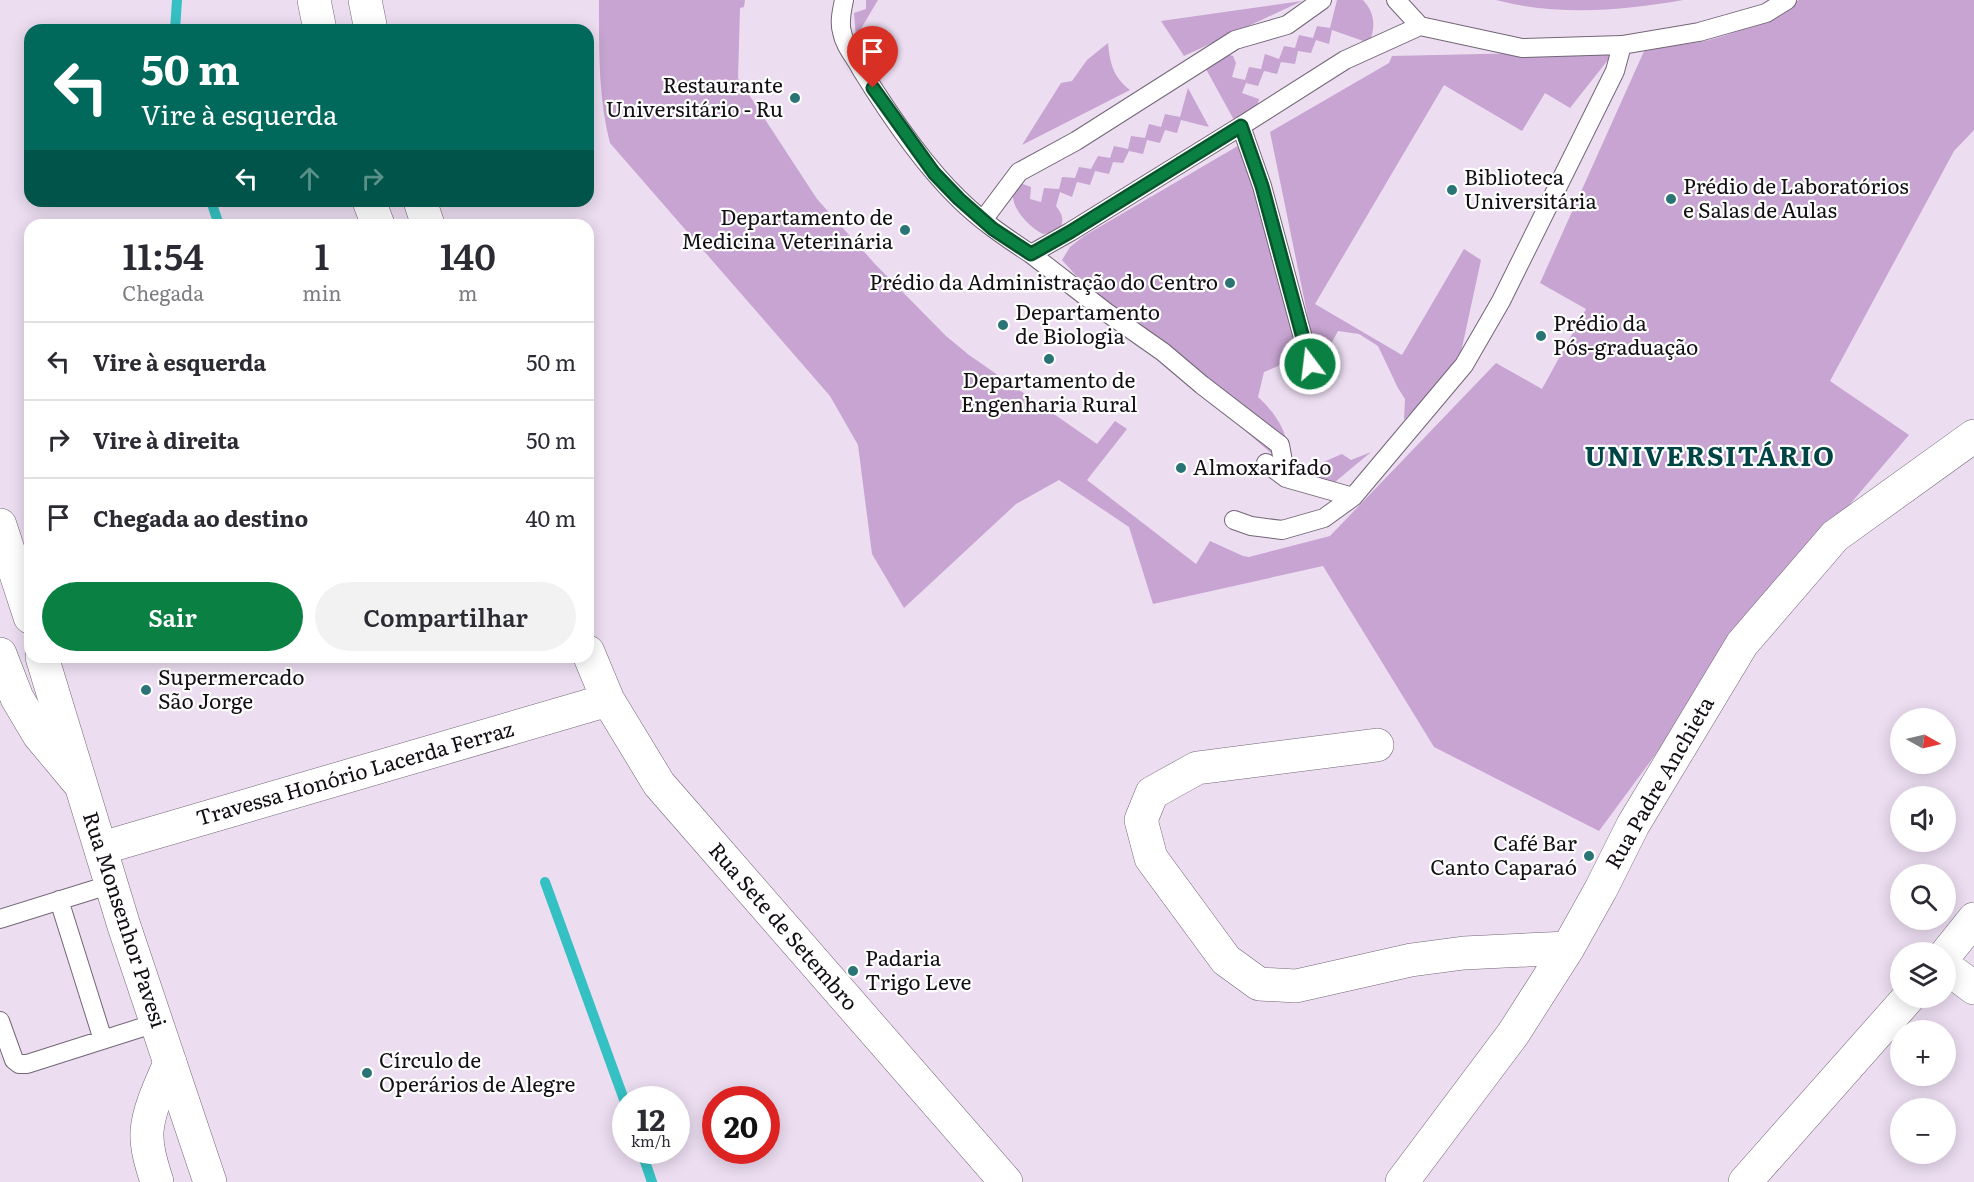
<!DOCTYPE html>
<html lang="pt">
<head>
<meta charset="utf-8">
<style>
	:root { --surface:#fff; --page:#f2f2f3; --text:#2b2b33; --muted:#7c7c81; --line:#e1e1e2; --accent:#0b8043 }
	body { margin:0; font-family:Literata,serif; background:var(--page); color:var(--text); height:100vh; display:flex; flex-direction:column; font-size:22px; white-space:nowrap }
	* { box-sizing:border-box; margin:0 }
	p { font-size:20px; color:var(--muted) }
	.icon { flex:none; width:33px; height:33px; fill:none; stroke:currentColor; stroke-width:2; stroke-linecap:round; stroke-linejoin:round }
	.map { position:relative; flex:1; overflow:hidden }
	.drawer { position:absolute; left:24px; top:219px; width:570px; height:444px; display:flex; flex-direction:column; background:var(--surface); border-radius:18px; box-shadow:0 3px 15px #0003 }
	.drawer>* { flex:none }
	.top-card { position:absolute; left:24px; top:24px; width:570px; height:183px; border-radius:18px; box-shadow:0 3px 15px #0003; background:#00695c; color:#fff; overflow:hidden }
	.needle { width:39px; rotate:98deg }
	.buttons { position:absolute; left:1890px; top:708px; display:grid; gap:12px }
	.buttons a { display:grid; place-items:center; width:66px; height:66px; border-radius:50%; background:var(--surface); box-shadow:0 3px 15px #0003; font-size:30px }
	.speed { position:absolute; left:612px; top:1086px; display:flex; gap:12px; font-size:30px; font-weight:700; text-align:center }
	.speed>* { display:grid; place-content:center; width:78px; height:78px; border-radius:50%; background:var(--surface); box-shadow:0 3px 15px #0003; line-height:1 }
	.speed small { font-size:15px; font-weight:400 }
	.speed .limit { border:9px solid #d22; background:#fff; color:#111 }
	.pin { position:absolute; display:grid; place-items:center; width:51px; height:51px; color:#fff; margin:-62px -26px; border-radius:50% 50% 50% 0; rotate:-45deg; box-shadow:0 0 6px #0007 }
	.pin .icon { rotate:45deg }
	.me { position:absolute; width:66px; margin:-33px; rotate:345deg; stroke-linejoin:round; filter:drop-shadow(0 0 4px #0008) }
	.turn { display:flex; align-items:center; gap:21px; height:126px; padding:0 18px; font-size:27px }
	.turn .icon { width:78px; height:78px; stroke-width:2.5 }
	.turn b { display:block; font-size:42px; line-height:51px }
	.lanes { display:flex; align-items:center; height:57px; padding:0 18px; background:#0003; justify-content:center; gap:30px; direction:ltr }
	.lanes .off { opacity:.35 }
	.eta { display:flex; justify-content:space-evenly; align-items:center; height:102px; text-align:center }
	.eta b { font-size:36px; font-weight:600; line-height:42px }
	.action { display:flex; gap:12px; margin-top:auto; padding:12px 18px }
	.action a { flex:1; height:69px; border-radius:36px; background:var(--accent); color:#fff; font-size:24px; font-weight:600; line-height:69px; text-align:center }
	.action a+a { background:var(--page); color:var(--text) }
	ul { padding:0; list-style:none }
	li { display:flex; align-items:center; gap:18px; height:78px; padding:0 18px; border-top:2px solid var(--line) }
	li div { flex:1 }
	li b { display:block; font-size:22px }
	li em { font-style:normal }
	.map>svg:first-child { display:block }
</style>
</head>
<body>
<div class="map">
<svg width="1974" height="1182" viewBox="0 0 1974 1182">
	<rect width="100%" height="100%" fill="#ecddf1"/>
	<!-- green -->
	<path fill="#c7a4d1" d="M599,0h146l-1,7 -4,1 -2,70 79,121 57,64 72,73 23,19 128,89 18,-23 12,8 -40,51 109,84 14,-23 33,15 6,1 81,-21 166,-173 46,26 44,-80 -46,-26 105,-234c20,-3 40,-4 60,-8 33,-7 65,-24 94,-41h175v130l-20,21 -124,230 79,54 -133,156 -177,240 -165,-84 -111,-181 -170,38 -24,-77 -70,-47 -43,24 -112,104 -32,-54 -14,-109 -28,-49 -220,-253c-12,-47 -11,-94 -11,-143z
		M866,0h12l-22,37 -2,-24 12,-4z
		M1337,0h26c12,13 13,27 6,43l-37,-13 -3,14 -13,-4 -5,13 -13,-2 -3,13 -14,-2 -4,12 -13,-3 -6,15 -12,-3 -4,10 17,6 -2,8 -23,13 -28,-51 20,-15 7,2 3,7 -4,14 13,3 4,-13 12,2 4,-15 14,5 5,-13 11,2 4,-13 14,3 4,-12 13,2z
		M1496,0h187c-61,11 -126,16 -187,0z
		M1302,1l-118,55 -23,-35z
		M1108,43c2,20 5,34 22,47l-108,55 39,-62 11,-2 15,-21z
		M1615,51l-45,57 -25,-15 -23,38 -78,-46 -129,219 87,51 62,-106 17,11 -23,106 -54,54 1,-21 -7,-11 -20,-42 -19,-12 -21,-3 -7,13 -16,8 -45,-220 119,-69 3,-7z
		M1188,88l21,39 -28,-7 -4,13 -12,-3 -5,13 -13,-3 -4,14 -14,-3 -6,12 -10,-1 -4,12 -14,-3 -5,14 -13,-3 -5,15 -12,-5 -4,14c7,9 9,15 2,25l-15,3c-12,-5 -35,-28 -29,-43 0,-1 5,-7 6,-8l11,4 -1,12 11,3 3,-14 15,1 3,-12 13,1 4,-11 12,2 7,-13 12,2 4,-12 14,3 3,-13 14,2 4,-14 12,3 4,-13 15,3z
		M1248,140l57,223 -7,3 -10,-4 -24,10 -6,25c12,11 24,26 28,42 5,18 1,26 21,33l5,-5 30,-13 9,6 20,-8 -36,30 -19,3 -37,-9 -8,-23 -152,-130 -57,-63 8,-13 14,-11z"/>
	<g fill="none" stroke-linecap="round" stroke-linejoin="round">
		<!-- stream -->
		<path stroke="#35c1c3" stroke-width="10" d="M175,30l2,-30
			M211,201l8,24
			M545,882l81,223
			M641,1150l11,32"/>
		<!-- service casing -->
		<g stroke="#736677" stroke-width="20">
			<path id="service" d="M844,0c-2,10 -5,22 -2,32 2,13 13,25 19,37 26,42 61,94 97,129 22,22 47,39 73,56
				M1396,0l24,26 102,22 100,-3 77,-13 67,-19 21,-13
				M1241,126l-171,106 -39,22 75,58 57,40 39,33 78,60 6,33
				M983,220l36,-48 57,-31 159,-101 52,-15 35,-25
				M1310,364l-48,-178 -21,-60 104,-66 75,-34
				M1266,463l20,15 67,19
				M1234,520l17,6 31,4 42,-12 29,-21 111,-132 37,-64 114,-230 7,-26
				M59,900l44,140
				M0,919l112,-35
				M0,1021l14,39 5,4h8l129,-41"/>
		</g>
		<!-- minor casing -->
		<g stroke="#736677" stroke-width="34">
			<path id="minor" d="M314,0l6,30
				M365,0l6,30
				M369,201l9,24
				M420,201l8,24
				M588,652l20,48 51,84 347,398
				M0,654l17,44 22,37 40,48
				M1377,745l-180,23 -45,25 -11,27 10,38 75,102 33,24 37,2 115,-26 53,-7 104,-5
				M102,848l506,-148
				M1946,967l28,21
				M157,1182c-5,-16 -11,-34 -10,-51 2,-23 14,-47 23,-68
				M1402,1182l111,-148 55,-86 33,-59 32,-64 109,-181 93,-108 139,-100"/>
		</g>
		<!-- tertiary casing -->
		<g stroke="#736677" stroke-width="34">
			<path id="tertiary" d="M1946,954l28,-35
				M1745,1182l163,-184"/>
		</g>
		<!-- trunk casing -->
		<g stroke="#736677" stroke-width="34">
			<path id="trunk" d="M0,525l30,92
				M42,657l82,269 86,256"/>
		</g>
		<!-- service -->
		<use href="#service" stroke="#fff" stroke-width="18"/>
		<!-- minor -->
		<use href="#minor" stroke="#fff" stroke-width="33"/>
		<!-- tertiary -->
		<use href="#tertiary" stroke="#fff" stroke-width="33"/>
		<!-- trunk -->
		<use href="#trunk" stroke="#fff" stroke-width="33"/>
	</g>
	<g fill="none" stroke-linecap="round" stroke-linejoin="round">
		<!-- route casing -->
		<g stroke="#07532c" stroke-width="15">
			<path id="route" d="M873,88l61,85 25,26 34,30 38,25 39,-22 171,-106 21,60 48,178"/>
		</g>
		<!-- route -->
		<use href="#route" stroke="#0b8043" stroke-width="10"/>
	</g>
	<!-- markers -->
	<g fill="#2a7475" stroke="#fff" stroke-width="2">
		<circle cx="795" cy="98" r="6"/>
		<circle cx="1452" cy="190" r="6"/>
		<circle cx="1671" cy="199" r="6"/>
		<circle cx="905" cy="230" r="6"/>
		<circle cx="1230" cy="283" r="6"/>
		<circle cx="1003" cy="325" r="6"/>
		<circle cx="1541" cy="336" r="6"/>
		<circle cx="1049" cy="359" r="6"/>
		<circle cx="1181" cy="468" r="6"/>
		<circle cx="146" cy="690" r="6"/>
		<circle cx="1589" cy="856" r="6"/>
		<circle cx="853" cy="971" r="6"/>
		<circle cx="367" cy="1073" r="6"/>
	</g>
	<g text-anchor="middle" stroke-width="4.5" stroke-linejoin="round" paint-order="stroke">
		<!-- poi labels -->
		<g font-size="21" fill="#120e14" stroke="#fff" text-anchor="start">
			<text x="783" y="93" text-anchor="end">Restaurante<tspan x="783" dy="24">Universitário - Ru</tspan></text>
			<text x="1464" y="185">Biblioteca<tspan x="1464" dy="24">Universitária</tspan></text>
			<text x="1683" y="194">Prédio de Laboratórios<tspan x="1683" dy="24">e Salas de Aulas</tspan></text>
			<text x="893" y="225" text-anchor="end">Departamento de<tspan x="893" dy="24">Medicina Veterinária</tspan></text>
			<text x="1218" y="290" text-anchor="end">Prédio da Administração do Centro</text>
			<text x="1015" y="320">Departamento<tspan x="1015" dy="24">de Biologia</tspan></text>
			<text x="1553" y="331">Prédio da<tspan x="1553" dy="24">Pós-graduação</tspan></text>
			<text x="1049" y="388" text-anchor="middle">Departamento de<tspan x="1049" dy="24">Engenharia Rural</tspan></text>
			<text x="1193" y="475">Almoxarifado</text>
			<text x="158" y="685">Supermercado<tspan x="158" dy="24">São Jorge</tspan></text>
			<text x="1577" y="851" text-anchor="end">Café Bar<tspan x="1577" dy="24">Canto Caparaó</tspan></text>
			<text x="865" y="966">Padaria<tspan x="865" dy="24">Trigo Leve</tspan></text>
			<text x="379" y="1068">Círculo de<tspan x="379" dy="24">Operários de Alegre</tspan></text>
		</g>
		<!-- street labels -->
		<g font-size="21" fill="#120e14" stroke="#fff">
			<text transform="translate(355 774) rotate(-16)" y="7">Travessa Honório Lacerda Ferraz</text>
			<text transform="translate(1660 783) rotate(-60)" y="7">Rua Padre Anchieta</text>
			<text transform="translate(124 920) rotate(72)" y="7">Rua Monsenhor Pavesi</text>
			<text transform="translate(783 927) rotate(49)" y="7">Rua Sete de Setembro</text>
		</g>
		<!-- district labels -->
		<g font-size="27" font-weight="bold" letter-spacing="1.5" fill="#004546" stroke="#fff">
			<text x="1710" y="466">UNIVERSITÁRIO</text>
		</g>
	</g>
</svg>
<div class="buttons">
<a><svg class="needle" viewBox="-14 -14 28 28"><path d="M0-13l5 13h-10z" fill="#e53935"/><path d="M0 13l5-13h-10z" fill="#7c7c81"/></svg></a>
<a><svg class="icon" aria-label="sound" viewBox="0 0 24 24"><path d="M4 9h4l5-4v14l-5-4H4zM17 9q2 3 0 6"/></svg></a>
<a><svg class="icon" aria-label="search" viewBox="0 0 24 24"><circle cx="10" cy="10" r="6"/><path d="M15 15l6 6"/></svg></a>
<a><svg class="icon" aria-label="layers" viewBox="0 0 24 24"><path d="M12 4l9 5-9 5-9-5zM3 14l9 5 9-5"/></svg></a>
<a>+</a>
<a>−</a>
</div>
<div class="speed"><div>12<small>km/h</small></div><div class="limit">20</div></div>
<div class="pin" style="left:873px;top:88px;background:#d93025"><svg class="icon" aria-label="arrive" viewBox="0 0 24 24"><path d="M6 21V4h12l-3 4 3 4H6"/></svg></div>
<svg class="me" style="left:1310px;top:364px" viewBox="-20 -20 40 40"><circle r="17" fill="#0b8043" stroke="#fff" stroke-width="3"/><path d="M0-11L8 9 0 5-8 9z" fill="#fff"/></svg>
<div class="top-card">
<div class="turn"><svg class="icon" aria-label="left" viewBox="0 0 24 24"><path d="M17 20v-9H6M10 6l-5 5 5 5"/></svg><div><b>50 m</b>Vire à esquerda</div></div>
<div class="lanes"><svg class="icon" aria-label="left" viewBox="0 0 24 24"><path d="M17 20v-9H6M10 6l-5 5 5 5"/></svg><svg class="icon off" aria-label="ahead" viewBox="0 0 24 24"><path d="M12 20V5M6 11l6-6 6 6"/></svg><svg class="icon off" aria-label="right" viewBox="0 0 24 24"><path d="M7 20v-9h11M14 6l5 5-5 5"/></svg></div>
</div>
<section class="drawer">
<div class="eta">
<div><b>11:54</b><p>Chegada</p></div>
<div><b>1</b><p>min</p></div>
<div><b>140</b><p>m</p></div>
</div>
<ul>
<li><svg class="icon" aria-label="left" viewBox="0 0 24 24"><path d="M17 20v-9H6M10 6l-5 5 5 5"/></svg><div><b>Vire à esquerda</b></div><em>50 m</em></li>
<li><svg class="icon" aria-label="right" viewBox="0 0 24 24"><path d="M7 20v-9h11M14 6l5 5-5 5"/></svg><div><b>Vire à direita</b></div><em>50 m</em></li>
<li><svg class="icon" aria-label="arrive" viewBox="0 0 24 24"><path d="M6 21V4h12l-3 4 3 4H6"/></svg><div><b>Chegada ao destino</b></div><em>40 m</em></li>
</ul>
<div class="action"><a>Sair</a><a>Compartilhar</a></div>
</section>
</div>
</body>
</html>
